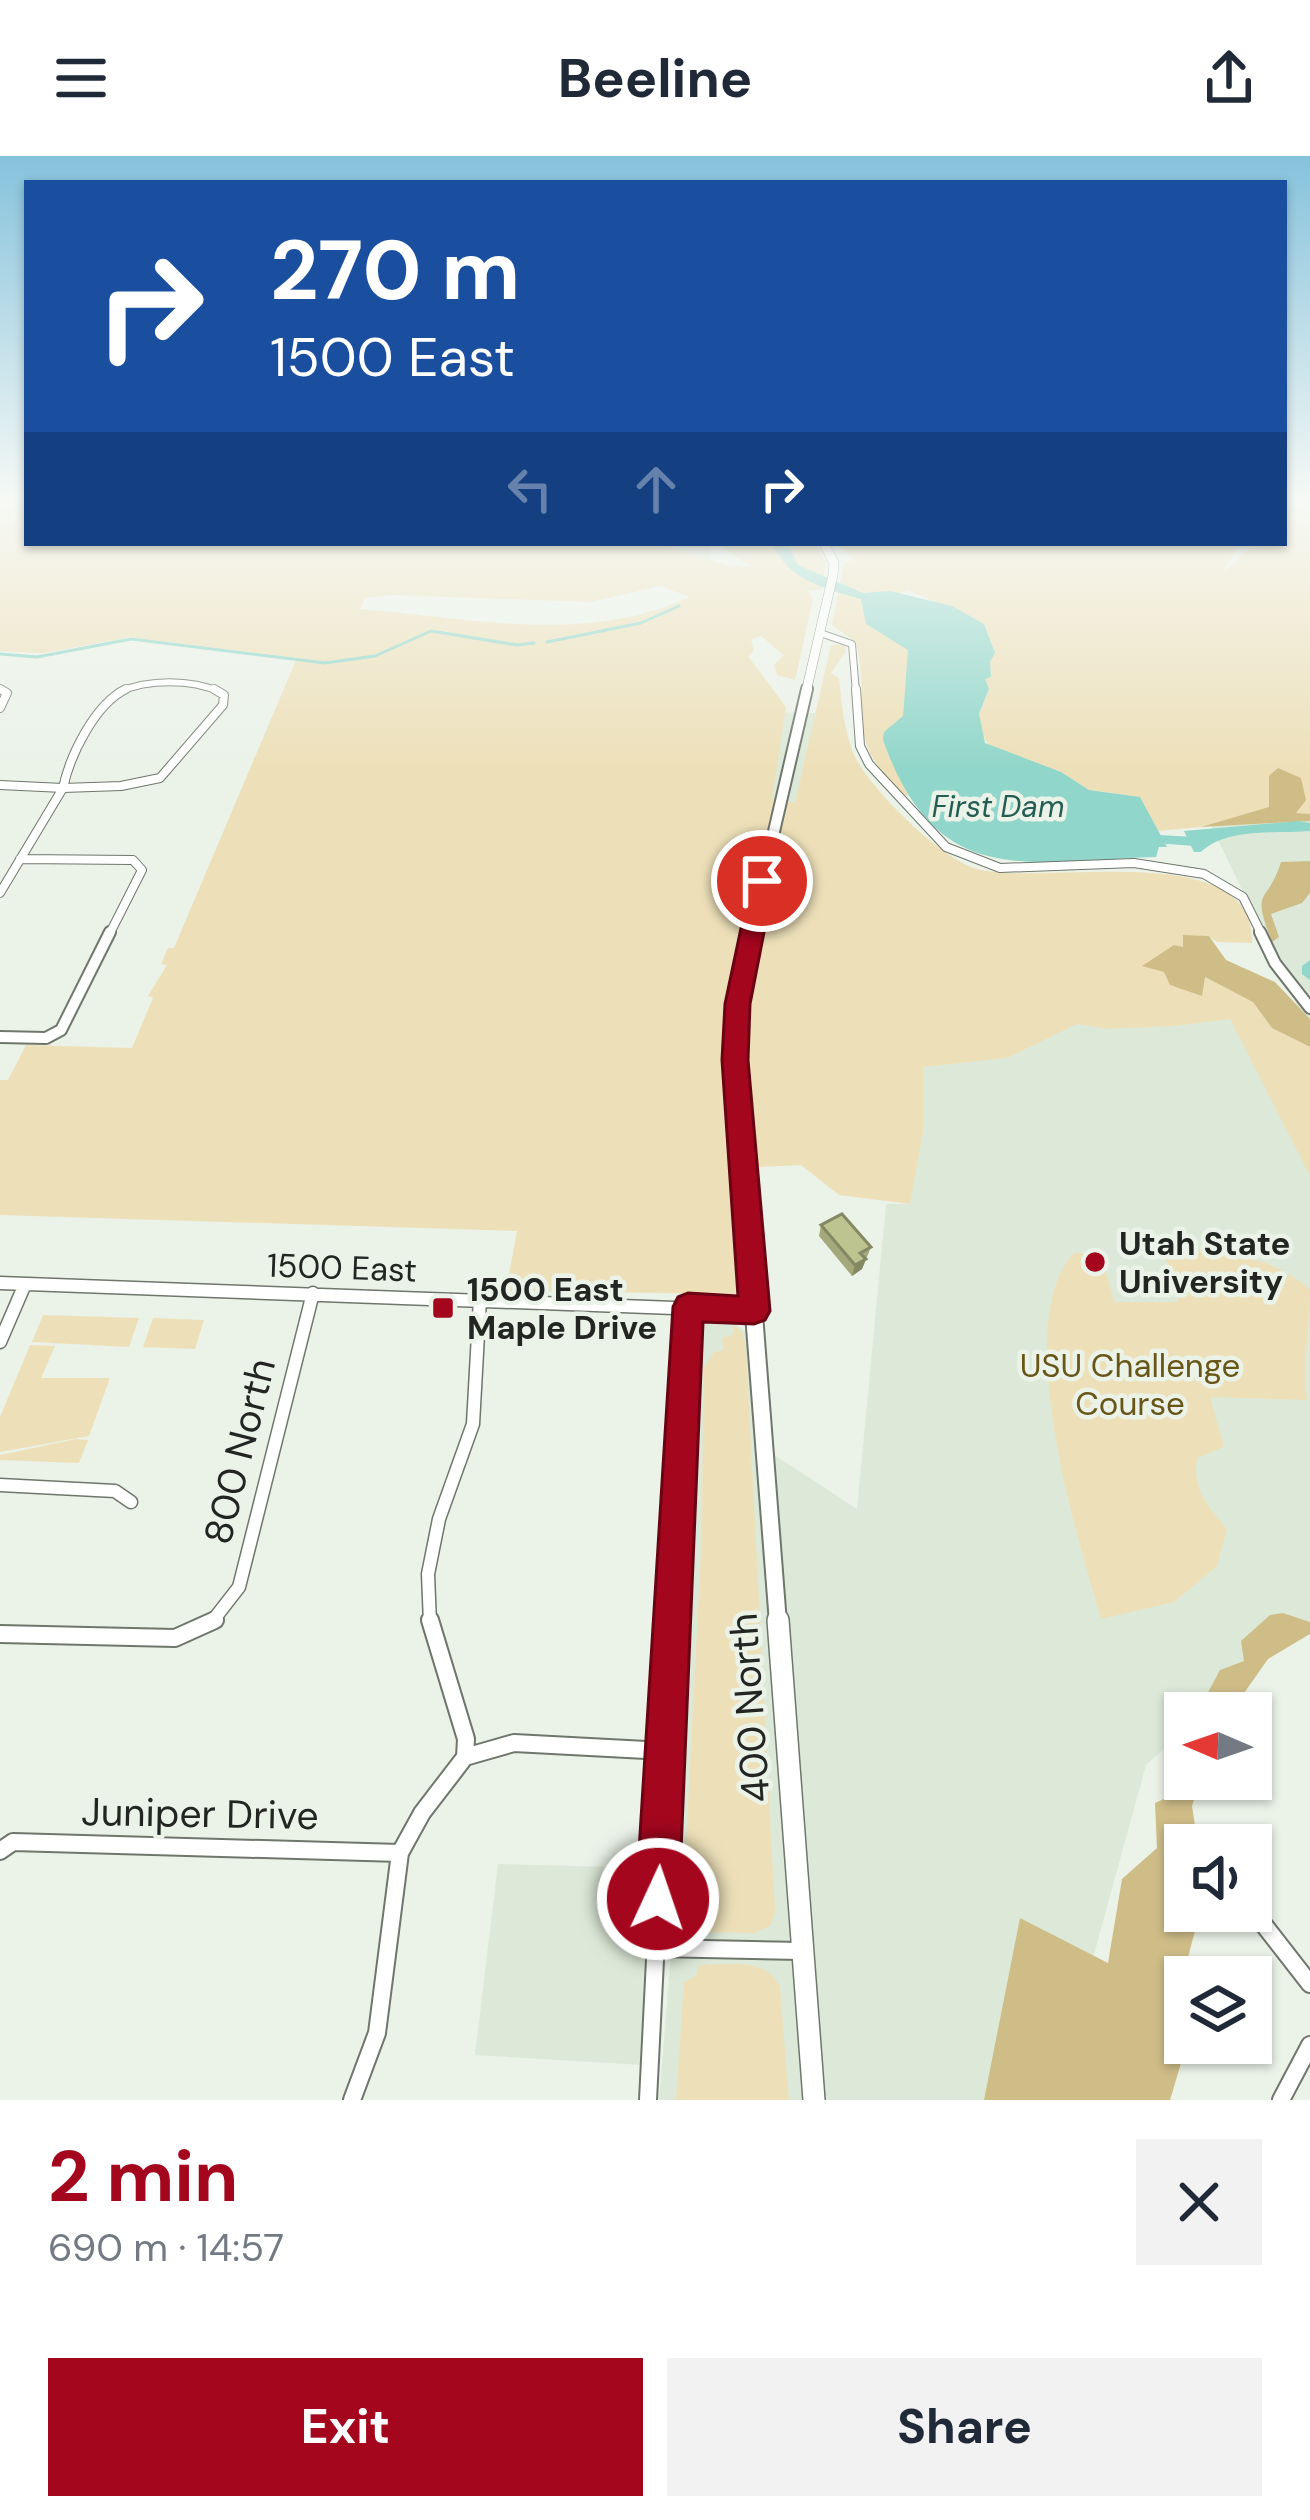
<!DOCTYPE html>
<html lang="en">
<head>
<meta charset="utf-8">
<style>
	:root { --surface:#fff; --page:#f2f2f3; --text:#1f2937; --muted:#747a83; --accent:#a3061d }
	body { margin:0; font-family:"DM Sans",sans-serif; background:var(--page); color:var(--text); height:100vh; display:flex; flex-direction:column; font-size:45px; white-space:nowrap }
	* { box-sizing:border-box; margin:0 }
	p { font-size:39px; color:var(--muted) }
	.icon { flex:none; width:66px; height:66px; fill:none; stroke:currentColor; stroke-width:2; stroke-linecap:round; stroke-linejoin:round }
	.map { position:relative; height:1944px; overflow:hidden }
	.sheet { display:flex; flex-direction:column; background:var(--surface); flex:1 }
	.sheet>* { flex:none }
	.banner { position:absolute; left:24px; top:24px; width:1263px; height:366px; border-radius:0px; box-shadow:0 3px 9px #0004; background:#1a4fa0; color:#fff; overflow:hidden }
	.needle { width:78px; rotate:272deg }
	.tools { position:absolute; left:1164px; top:1536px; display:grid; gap:24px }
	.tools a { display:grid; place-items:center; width:108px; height:108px; border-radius:0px; background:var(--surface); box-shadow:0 3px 9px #0004; font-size:60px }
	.pin { position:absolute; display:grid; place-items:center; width:102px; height:102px; color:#fff; margin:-51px; border:6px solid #fff; border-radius:50%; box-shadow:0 3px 12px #0007 }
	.me { position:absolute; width:132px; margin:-66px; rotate:3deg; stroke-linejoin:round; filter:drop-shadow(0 0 9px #0008) }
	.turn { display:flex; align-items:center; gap:42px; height:252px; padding:0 48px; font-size:54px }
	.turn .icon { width:156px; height:156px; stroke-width:2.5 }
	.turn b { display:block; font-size:84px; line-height:102px }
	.lanes { display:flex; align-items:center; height:114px; padding:0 48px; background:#0003; justify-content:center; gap:60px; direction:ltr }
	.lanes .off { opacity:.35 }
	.round { display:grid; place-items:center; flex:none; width:126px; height:126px; border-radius:0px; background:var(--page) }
	.overview { display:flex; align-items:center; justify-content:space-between; height:204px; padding:0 48px }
	h1 { font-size:72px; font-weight:700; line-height:90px; color:var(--accent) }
	.button { display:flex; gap:24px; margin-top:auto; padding:24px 48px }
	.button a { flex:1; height:138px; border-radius:0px; background:var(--accent); color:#fff; font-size:48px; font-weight:700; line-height:138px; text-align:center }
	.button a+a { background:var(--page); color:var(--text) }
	header { display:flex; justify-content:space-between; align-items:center; height:156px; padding:0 48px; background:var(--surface); font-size:54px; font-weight:700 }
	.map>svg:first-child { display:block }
</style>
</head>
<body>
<header><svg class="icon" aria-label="menu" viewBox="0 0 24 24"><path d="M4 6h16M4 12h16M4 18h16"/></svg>Beeline<svg class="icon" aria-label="share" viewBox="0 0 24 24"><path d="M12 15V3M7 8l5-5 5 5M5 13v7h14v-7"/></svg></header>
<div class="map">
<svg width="1310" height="1944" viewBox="0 0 1310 1944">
	<rect width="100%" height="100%" fill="#ebf2e8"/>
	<!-- built -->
	<path fill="#dde9d8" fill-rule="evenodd" d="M0,379l27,8h683l8,167 124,4 50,189 251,6 167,147v564l-104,93h-21v18l-39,34 -92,335h-395l19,-232 22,-539 7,-8 28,3 12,8 9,111 101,66 29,-305h23l14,-72 -784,-100 158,-374 -167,-21 -87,16 -43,-2zM677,422l13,20 -53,19 -341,97 47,-121z
		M1310,582v294l-101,-211z
		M498,1708l155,4 -11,197 -167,-10z"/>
	<!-- green -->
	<path fill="#ede0b9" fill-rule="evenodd" d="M0,340h27v47h626l74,22 24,2 -35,-24h100l10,19 -5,28h-14l6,9 -18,81 -18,-5 -3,-10 10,-10 -23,-19 -10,3 3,12 -6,5 38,51 -14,91 23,5 36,-158h13l2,6 -15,22 8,5c3,26 5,57 17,81 18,33 85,100 121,110 64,18 279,-34 275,74l-35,-1 -8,-6 -25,12 -9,-3 29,32 50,25 18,26 38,19v129l-80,-157 -55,7 -68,3 -30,-5 -70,34 -84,9v65l-13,72 -71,-9 -38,-30 -65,3 5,123 -6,3 -229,-3 11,-60 -517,-16v-135h8l18,-35 106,3 21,-50 -5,-2 19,-31 -6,-1 7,-16h6l123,-290 -167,-21 -87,16 -43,-2zM660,430l30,11c-107,48 -218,21 -330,12l5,-11 27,-3 198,7z
		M1310,346v312l-15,-1 -26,-37 1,31 -69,20 -44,4 -17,-34 -51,-7 -28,-18 -69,-23 -9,-12 -4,-22 10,-26 -5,-10 7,-3 -2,-15 6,-8 -11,-29 -75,-34 -12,4 18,55 -3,145 -10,3c-63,-70 -29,-81 -46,-155l-24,-17 12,-62 10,-4 -21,-16h408l-19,30 33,-30h29v-33l22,-2z
		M1163,1093c54,2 104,3 147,41 0,38 -8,72 -3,110l-97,-3 14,50 -27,11c-5,31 11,49 30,71l-10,37 -43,36 -73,17c-24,-83 -92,-300 -26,-367l27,4 12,46h64z
		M43,1159l96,3 -10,29 -97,-5z
		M153,1162l51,2 -9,29 -52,-2z
		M734,1169l9,8 3,15 29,564 -4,13 -16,8 -56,-1 -3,-12 -10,-4 -2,-33 17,-331 3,-184 10,-16 10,-2 -2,-12 11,-4z
		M30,1189l25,1 -14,32h69l-21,58 -89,16v-35z
		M76,1283l12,1 -9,23 -79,-3v-5z
		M699,1809c30,0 66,-9 81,22l9,113h-113l8,-118 12,-6z"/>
	<!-- forest -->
	<path fill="#cfbd88" d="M1278,612l23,10 5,22 -10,13 14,1v7l-109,6 68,-20v-31z
		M1310,705v32l-8,10 -31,11 8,23 -7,5c-22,-57 -5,-35 9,-80z
		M1183,779l26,1 17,24 49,22 35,37v28l-38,-19 -19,-26 -48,-25 -3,19 -32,-11 -6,-13 -22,-6 32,-21 9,2z
		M1283,1457l27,9v12l-42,25 -38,54h-33l23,-43 24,-9 -3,-20 29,-26z
		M1185,1598v25h16l-9,27 6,39h-13v66h15l-18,70 5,62 -17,57h-186l36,-182 88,45 14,-84 35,-31 -2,-45 26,-12z"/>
	<!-- water -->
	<path fill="#91d6ca" d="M773,387h14l11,22 65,28 27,-2 62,15 32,18 11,29 -5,9 1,15 -6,2 4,10 -10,25 6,29 76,29 28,18 51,7 27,50h-8l-3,10c-131,4 -219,34 -273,-117l1,-8 19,-16 5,-66 -42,-26 -5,-25c-36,-10 -75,-20 -88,-56z
		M1299,665l11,2v8c-34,3 -83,-4 -109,21h-7l-10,-21z"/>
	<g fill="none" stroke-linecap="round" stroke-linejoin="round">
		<!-- stream -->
		<path stroke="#91d6ca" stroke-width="3" d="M547,486l94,-19 38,-17
			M0,498l37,3 94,-18 194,24 50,-7 56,-25 86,14 17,-2"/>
		<!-- river -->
		<path fill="#91d6ca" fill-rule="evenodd" d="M1213,677l5,1v6l-23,6 -55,-4 -7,-4 7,-4 55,3z
			M1310,804v20l-8,-6v-8z"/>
		<!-- minor-far4 casing -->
		<g stroke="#6f766c" stroke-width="8">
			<path id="minor-far4" d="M820,477l32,11 4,48
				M0,533l5,3
				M119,536c29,-13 72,-13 101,0"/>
		</g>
		<!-- minor-far3 casing -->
		<g stroke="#6f766c" stroke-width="10">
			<path id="minor-far3" d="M0,533l7,4 -7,15
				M856,533l4,57 9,18 77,83 54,21 134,-5 70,11 39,23 19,38
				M0,629l63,3
				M63,632l58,-2 39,-8 63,-73 1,-10 -10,-6
				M63,632c7,-33 32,-84 63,-99
				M20,703l113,1 9,10 -33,65
				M0,737l63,-105"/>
		</g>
		<!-- minor-far2 casing -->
		<g stroke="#6f766c" stroke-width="14">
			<path id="minor-far2" d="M1260,776l15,31 35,45
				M0,881l46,1 15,-8 49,-98"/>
		</g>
		<!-- minor-far1 casing -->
		<g stroke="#6f766c" stroke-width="15">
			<path id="minor-far1" d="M0,1127l754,28
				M0,1186l25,-58
				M0,1329l115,6 16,11
				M211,1467l28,-36 74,-294
				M430,1467l-2,-49 11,-55 34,-95 7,-125
				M672,1467l16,-316"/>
		</g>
		<!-- minor casing -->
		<g stroke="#6f766c" stroke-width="20">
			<path id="minor" d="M0,1478l175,4 40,-18
				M465,1601l49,-14 151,8
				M0,1695l13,-9 387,11
				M1264,1769l46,59
				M655,1792l147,3
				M352,1944l25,-67 23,-180 22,-40 43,-56 1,-18 -36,-119
				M648,1944l24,-480
				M1281,1944l29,-55"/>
		</g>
		<!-- major-far4 casing -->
		<g stroke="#6f766c" stroke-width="10">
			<path id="major-far4" d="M806,536l27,-117 1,-12 -10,-20"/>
		</g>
		<!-- major-far3 casing -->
		<g stroke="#6f766c" stroke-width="14">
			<path id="major-far3" d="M750,779l57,-246"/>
		</g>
		<!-- major-far2 casing -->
		<g stroke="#6f766c" stroke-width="16">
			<path id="major-far2" d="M749,1084l-14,-180 16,-128"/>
		</g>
		<!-- major-far1 casing -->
		<g stroke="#6f766c" stroke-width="20">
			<path id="major-far1" d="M748,1081l30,386"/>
		</g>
		<!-- major casing -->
		<g stroke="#6f766c" stroke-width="24">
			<path id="major" d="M778,1464l36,480"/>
		</g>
		<!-- minor-far4 -->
		<use href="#minor-far4" stroke="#fff" stroke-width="6"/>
		<!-- minor-far3 -->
		<use href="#minor-far3" stroke="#fff" stroke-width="8"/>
		<!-- minor-far2 -->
		<use href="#minor-far2" stroke="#fff" stroke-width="10"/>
		<!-- minor-far1 -->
		<use href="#minor-far1" stroke="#fff" stroke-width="12"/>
		<!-- minor -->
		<use href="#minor" stroke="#fff" stroke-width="16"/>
		<!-- major-far4 -->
		<use href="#major-far4" stroke="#fff" stroke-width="9"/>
		<!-- major-far3 -->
		<use href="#major-far3" stroke="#fff" stroke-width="10"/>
		<!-- major-far2 -->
		<use href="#major-far2" stroke="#fff" stroke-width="14"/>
		<!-- major-far1 -->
		<use href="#major-far1" stroke="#fff" stroke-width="16"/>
		<!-- major -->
		<use href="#major" stroke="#fff" stroke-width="21"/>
	</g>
	<!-- wall -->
	<path fill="#a3a97b" d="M821,1069l50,22 -9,22 -10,7 -33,-40z"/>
	<!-- shaded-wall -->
	<path fill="#848964" d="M866,1103l-4,10 -10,7 3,-11z"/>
	<!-- building -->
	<path fill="#bdc48f" stroke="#848964" stroke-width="3" d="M842,1058l29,33 -11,6 6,6 -11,6 -34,-40z"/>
	<!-- sky -->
	<linearGradient id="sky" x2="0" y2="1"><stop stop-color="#85c2dc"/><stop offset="0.56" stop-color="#f6f9f5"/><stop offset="1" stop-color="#f6f9f5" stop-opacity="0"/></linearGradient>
	<rect width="1310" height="612" fill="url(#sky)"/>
	<!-- route -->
	<path fill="#a3061d" stroke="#6a0413" stroke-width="3" d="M762,718l12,7 -24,123 -2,56 22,251 -5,9 -11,4 -51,-2 -24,577 -6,15 -15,6 -15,-6 -7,-15 37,-592 5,-10 10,-4 50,3 -16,-236 3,-56 26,-123z"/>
	<!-- markers -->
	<g fill="#a3061d" stroke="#ebf2e8" stroke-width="4.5">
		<circle cx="1095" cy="1106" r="12"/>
		<rect x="431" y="1140" width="24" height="24" rx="6"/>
	</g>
	<g text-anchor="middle" stroke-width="9" stroke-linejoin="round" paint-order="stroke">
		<!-- far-water labels -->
		<g font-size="30" font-style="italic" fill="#245d54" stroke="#ebf2e8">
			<text x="998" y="661">First Dam</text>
		</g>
		<!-- poi labels -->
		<g font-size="33" font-weight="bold" fill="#222521" stroke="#ebf2e8" text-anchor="start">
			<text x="1119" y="1099">Utah State<tspan x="1119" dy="38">University</tspan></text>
			<text x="467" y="1145">1500 East<tspan x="467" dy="38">Maple Drive</tspan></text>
		</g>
		<!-- street labels -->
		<g font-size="33" fill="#222521" stroke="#ebf2e8">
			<text transform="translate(342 1111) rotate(2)" y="12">1500 East</text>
		</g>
		<!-- park labels -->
		<g font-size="33" fill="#685618" stroke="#ebf2e8">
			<text x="1130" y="1221">USU Challenge<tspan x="1130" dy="38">Course</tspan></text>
		</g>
		<!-- near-street labels -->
		<g font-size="39" fill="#222521" stroke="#ebf2e8">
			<text transform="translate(239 1295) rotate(-76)" y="14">800 North</text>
			<text transform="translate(749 1552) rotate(-94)" y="14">400 North</text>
			<text transform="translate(200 1657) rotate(1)" y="14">Juniper Drive</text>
		</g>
	</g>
</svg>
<div class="tools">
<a><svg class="needle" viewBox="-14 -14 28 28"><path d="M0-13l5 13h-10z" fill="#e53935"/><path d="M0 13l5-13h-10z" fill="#747a83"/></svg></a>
<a><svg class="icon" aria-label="sound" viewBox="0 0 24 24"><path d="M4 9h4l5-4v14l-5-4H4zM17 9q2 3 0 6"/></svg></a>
<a><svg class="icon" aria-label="layers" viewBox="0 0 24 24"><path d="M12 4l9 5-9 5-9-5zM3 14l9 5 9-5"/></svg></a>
</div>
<div class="pin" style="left:762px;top:725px;background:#d93025"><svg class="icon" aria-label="arrive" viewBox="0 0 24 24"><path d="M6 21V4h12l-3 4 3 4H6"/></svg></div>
<svg class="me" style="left:658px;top:1743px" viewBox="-20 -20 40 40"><circle r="17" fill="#a3061d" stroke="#fff" stroke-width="3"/><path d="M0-11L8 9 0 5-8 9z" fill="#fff"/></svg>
<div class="banner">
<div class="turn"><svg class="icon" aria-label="right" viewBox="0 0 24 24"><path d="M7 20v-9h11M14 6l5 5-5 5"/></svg><div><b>270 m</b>1500 East</div></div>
<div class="lanes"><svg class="icon off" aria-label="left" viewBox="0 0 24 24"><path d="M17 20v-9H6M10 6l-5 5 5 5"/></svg><svg class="icon off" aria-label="ahead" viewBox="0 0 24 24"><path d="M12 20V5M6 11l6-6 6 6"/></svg><svg class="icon" aria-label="right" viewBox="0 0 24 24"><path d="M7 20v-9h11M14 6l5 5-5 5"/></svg></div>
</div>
</div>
<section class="sheet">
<div class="overview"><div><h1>2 min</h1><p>690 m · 14:57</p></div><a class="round"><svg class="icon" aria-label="close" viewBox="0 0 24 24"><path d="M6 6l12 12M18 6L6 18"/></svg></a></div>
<div class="button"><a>Exit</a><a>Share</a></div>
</section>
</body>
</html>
